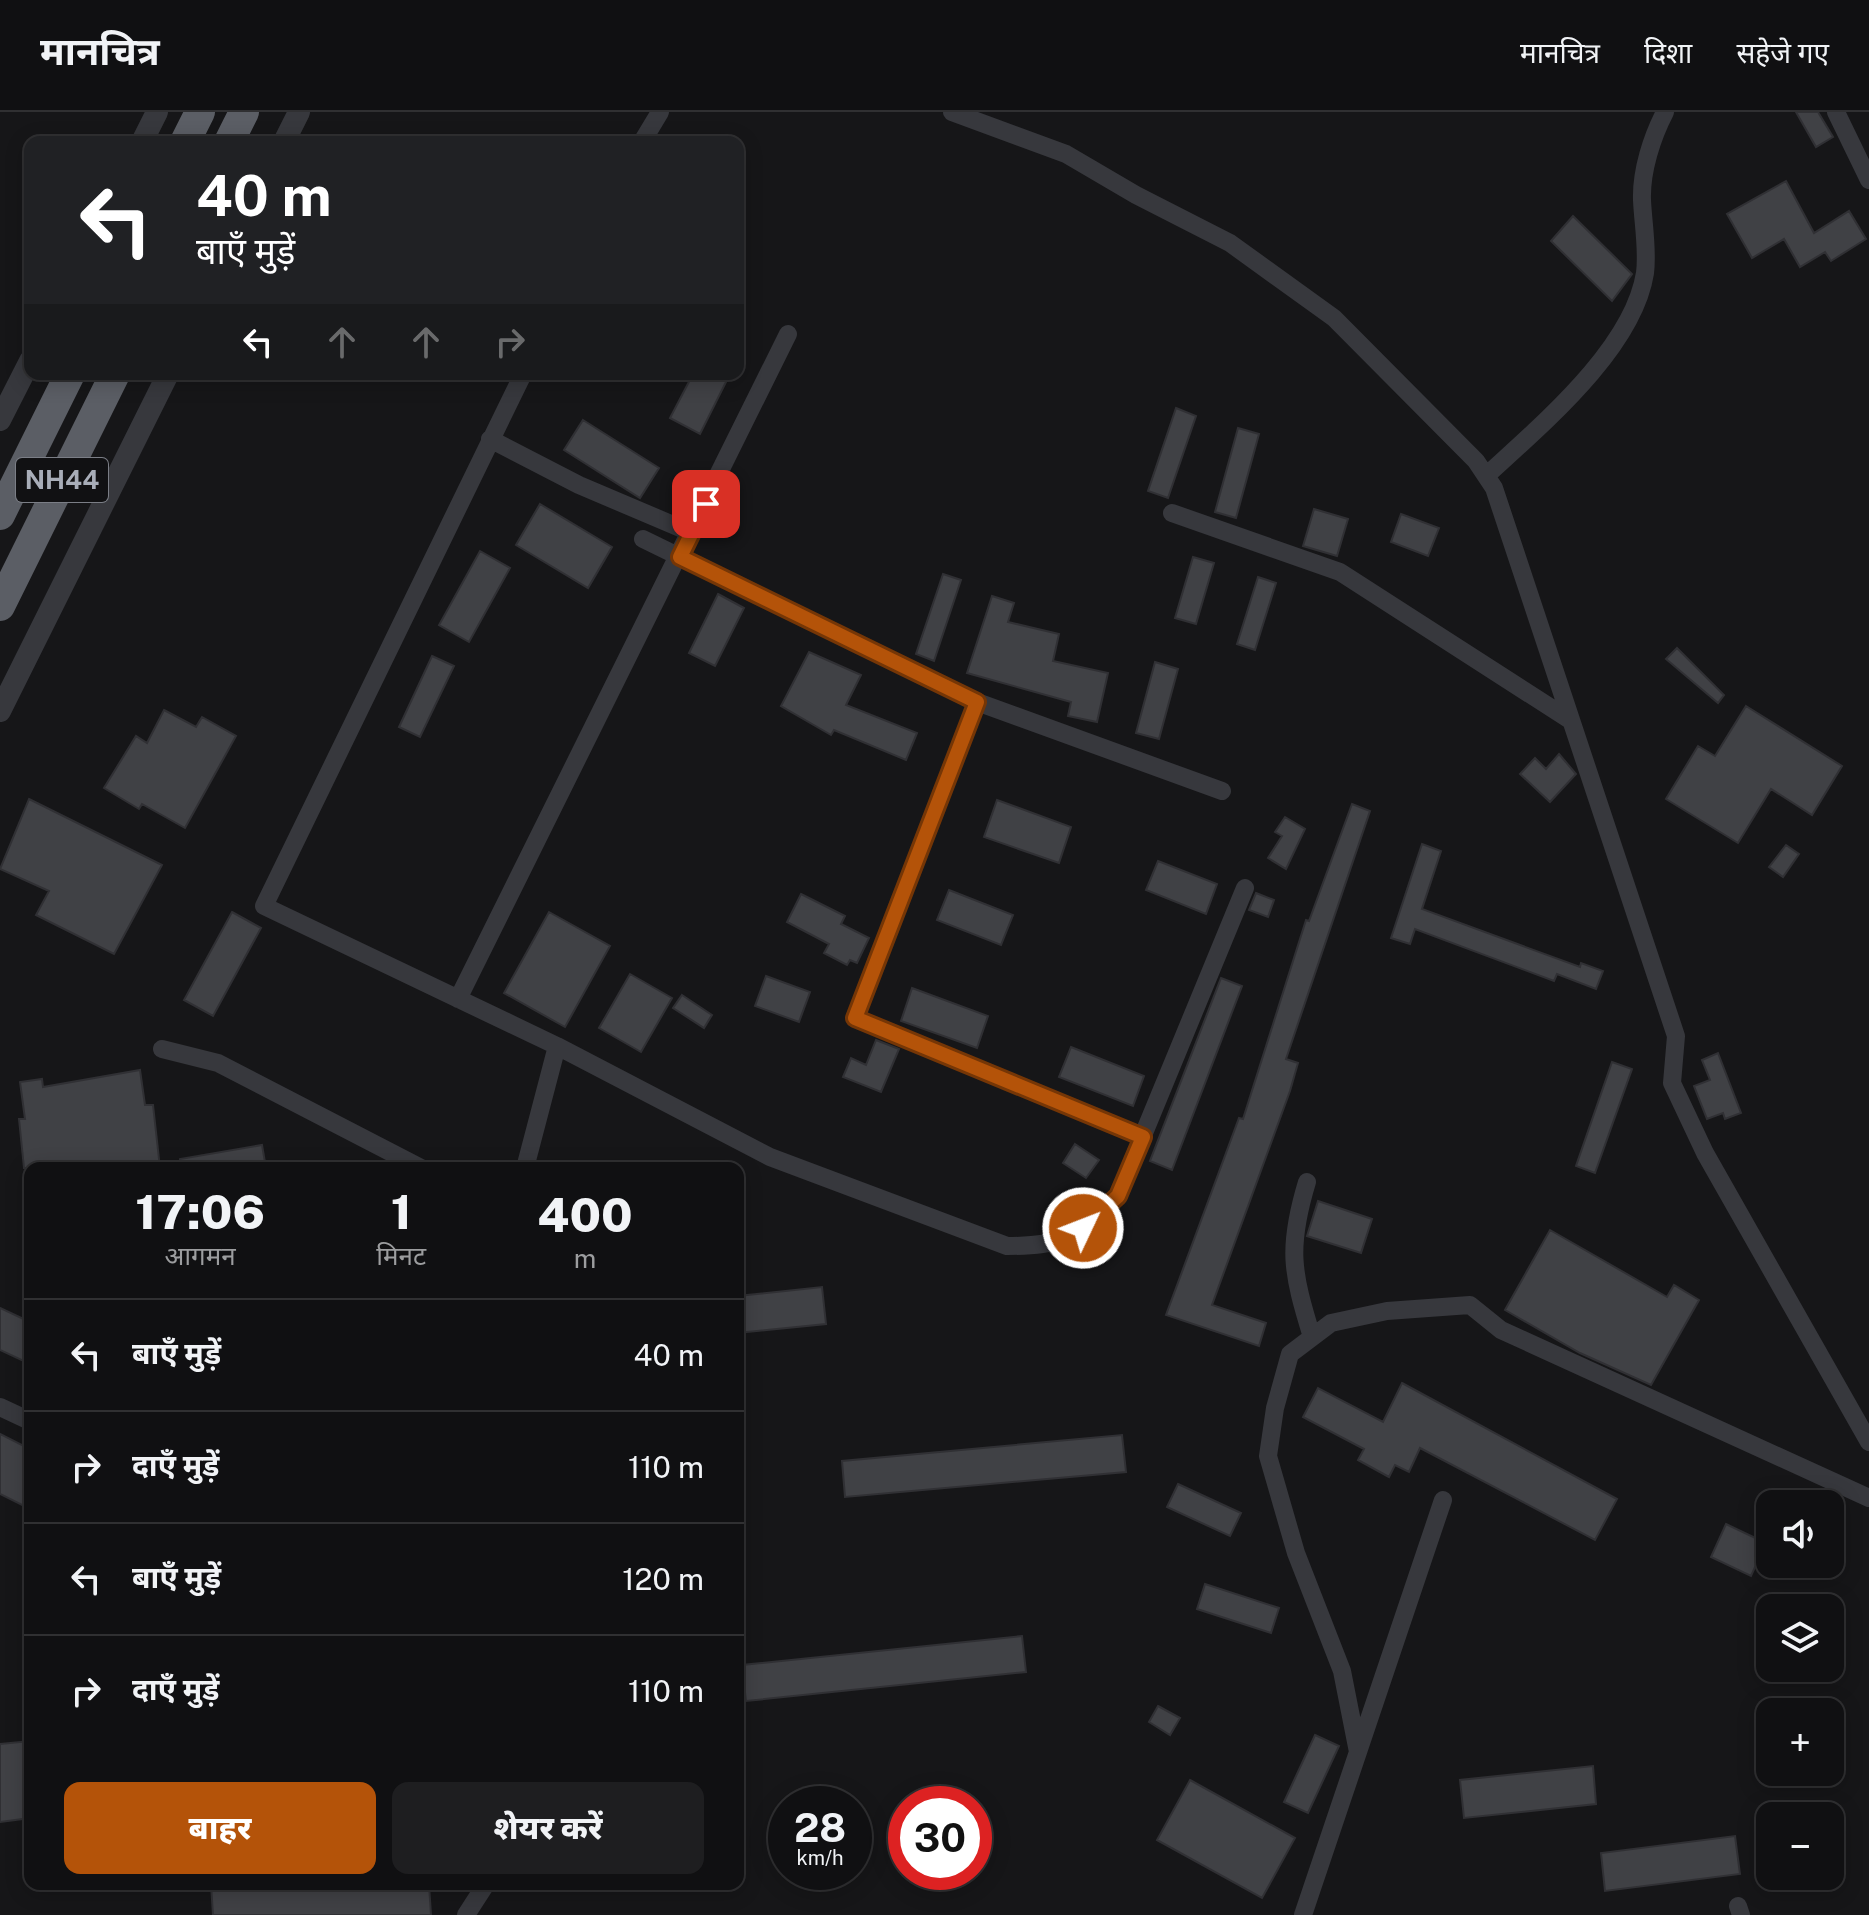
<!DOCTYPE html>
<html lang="hi">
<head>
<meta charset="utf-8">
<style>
	:root { --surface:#101012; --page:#1e1e20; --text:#f1f3f6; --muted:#9c9d9f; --line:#303032; --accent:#b45309 }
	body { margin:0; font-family:"Public Sans","Noto Sans Devanagari",sans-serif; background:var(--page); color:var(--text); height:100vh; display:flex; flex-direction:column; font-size:30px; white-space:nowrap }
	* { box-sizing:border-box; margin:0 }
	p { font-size:26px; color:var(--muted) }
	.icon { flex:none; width:44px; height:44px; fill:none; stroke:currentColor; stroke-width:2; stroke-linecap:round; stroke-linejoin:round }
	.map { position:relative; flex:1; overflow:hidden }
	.side { position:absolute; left:24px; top:1050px; width:720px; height:728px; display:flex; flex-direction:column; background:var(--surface); border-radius:16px; box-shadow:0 4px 20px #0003,0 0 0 2px var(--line) }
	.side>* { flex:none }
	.hud { position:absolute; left:24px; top:24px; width:720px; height:244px; border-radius:16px; box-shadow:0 4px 20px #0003,0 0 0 2px var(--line); background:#202124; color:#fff; overflow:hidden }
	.fabs { position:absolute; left:1756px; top:1378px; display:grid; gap:16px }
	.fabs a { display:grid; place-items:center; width:88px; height:88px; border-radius:16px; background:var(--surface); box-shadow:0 4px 20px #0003,0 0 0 2px var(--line); font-size:40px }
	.speed { position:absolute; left:768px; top:1674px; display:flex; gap:16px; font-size:40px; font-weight:700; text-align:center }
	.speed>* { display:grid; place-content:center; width:104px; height:104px; border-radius:50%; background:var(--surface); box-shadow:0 4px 20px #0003,0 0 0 2px var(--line); line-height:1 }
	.speed small { font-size:20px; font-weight:400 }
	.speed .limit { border:12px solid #d22; background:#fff; color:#111 }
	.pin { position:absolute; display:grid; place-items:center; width:68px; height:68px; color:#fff; margin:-34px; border-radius:16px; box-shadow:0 4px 12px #0006 }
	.me { position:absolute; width:88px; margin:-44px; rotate:47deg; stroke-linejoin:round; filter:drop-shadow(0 0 6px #0008) }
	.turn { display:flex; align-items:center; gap:28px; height:168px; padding:0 40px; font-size:36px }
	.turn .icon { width:104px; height:104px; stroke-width:2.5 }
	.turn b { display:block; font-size:56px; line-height:68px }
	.lanes { display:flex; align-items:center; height:76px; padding:0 40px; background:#0003; justify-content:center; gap:40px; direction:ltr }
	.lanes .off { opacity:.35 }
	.eta { display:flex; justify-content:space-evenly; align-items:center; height:136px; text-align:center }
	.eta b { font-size:48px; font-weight:800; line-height:56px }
	.action { display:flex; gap:16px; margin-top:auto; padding:16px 40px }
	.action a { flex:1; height:92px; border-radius:16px; background:var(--accent); color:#fff; font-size:32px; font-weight:800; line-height:92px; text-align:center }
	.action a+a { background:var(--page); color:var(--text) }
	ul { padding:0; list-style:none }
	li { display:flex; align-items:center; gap:24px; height:112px; padding:0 40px; border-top:2px solid var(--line) }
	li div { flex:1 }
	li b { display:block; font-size:30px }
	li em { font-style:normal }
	header { display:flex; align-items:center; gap:48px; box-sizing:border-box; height:112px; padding:0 40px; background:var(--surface); border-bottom:2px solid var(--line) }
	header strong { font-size:38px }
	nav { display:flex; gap:44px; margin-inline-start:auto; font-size:28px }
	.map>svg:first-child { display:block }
</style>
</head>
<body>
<header>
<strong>मानचित्र</strong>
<nav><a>मानचित्र</a><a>दिशा</a><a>सहेजे गए</a></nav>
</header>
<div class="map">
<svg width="1869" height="1803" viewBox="0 0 1869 1803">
	<rect width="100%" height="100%" fill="#161618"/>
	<!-- building -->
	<path fill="#404145" stroke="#303034" stroke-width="2" d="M1796,0h22l15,25 -17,10z
		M1786,69l28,52 35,-22 17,28 -35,22 -6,-9 -25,15 -16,-28 -32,19 -25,-44z
		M1573,104l59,58 -20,27 -61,-60z
		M693,262h37l-30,60 -30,-16z
		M1176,296l20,8 -28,82 -20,-7z
		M583,308l76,48 -19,30 -76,-48z
		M1238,316l21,6 -23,84 -21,-6z
		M540,392l72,43 -24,41 -72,-43z
		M1314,397l34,10 -11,37 -34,-10z
		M1401,402l38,14 -11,28 -37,-14z
		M480,439l30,17 -41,74 -30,-17z
		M1193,445l21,6 -18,61 -21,-6z
		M943,462l18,6 -27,81 -18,-7z
		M1258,465l18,6 -21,67 -18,-6z
		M718,482l26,14 -29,58 -26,-13z
		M992,484l22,7 -6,19 51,12 -6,27 55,12 -11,49 -29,-6 3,-14 -104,-29z
		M1677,536l47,47 -6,8 -52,-44z
		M809,540l52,23 -15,30 71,28 -11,27 -72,-30 -3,5 -50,-29z
		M432,544l22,10 -34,71 -21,-10z
		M1155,550l23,7 -19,70 -23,-6z
		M1746,594l96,60 -30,49 -41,-26 -33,54 -72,-44 32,-53 17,10z
		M164,598l32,17 6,-10 34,19 -51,92 -43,-24 -3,5 -35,-21 32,-52 11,7z
		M1559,642l17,20 -26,28 -30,-28 15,-16 11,11z
		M29,687l133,66 -48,89 -78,-39 13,-24 -49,-22z
		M997,688l74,27 -12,36 -75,-26z
		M1352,692l18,7 -84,248 12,4 -8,28 -78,214 54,18 -7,23 -93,-31 73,-197 4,1 63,-199 3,1z
		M1285,705l20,12 -19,40 -18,-11 14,-22 -7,-4z
		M1422,732l19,7 -19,58 158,58 1,-4 22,8 -7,18 -39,-15 -3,7 -139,-52 -5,15 -19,-6z
		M1786,733l13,9 -16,23 -14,-10z
		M1158,749l59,23 -11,30 -60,-24z
		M949,778l64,25 -12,30 -64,-25z
		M1256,781l18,7 -6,17 -19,-7z
		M801,782l44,22 -4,8 28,14 -12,25 -7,-3 -3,5 -23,-12 5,-9 -42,-22z
		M232,800l29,16 -48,88 -29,-16z
		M549,800l61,34 -45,81 -61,-34z
		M630,862l42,24 -31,54 -42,-24z
		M766,864l44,16 -11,30 -44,-16z
		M1221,866l21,8 -70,184 -22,-9z
		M912,876l76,28 -11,32 -76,-27z
		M682,883l30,20 -8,13 -31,-20z
		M876,928l23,9 -18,43 -38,-15 8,-19 15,7z
		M1071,935l73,29 -11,30 -74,-29z
		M1718,941l23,60 -16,6 -2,-6 -16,6 -13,-33 16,-6 -8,-20z
		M1612,950l20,7 -37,104 -19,-7z
		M140,958l5,35h8l7,63h-136l-5,-49h6l-5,-37 22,-3 1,8z
		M1075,1032l24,16 -13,18 -23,-15z
		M262,1033l4,23h-86v-9z
		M1318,1089l54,18 -11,34 -54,-17z
		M1550,1118l117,67 7,-12 25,15 -48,85 -71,-32 -75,-43z
		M822,1175l4,37 -88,9v-37z
		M0,1196l30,14v42l-30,-14z
		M1402,1271l215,116 -22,41 -175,-92 -11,24 -14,-7 -6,12 -31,-17 6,-11 -61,-32 15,-29 65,34z
		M0,1322l30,15v60l-30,-15z
		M1122,1323l4,37 -281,25 -3,-36z
		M1178,1372l63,29 -11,23 -63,-29z
		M1726,1412l40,19 -15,33 -40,-19z
		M1205,1472l74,24 -8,25 -74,-24z
		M1022,1524l4,36 -280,29 -4,-36z
		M1158,1594l22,12 -10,17 -21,-13z
		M1315,1623l24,11 -31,67 -24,-11z
		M30,1629v77l-30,4v-78z
		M1593,1654l3,38 -132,14 -4,-38z
		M1190,1668l105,58 -33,60 -105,-58z
		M1735,1724l5,38 -135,17 -4,-38z
		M211,1772h218l2,31h-218z"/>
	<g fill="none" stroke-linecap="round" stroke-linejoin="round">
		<!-- minor -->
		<path stroke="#37383d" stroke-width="18" d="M952,0l114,42 70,41 94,48 104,75 142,143 18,27 182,548 -4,47 33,70 164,289
			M1836,0l33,68
			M642,30l18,-30
			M523,262l-259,532 293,140 213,111 237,89c61,0 68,-10 111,-50l127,-308
			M490,327l89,46 113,48
			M1486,364c55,-51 147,-127 159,-203 3,-23 -2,-50 -3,-73 -1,-29 10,-63 23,-88
			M1172,401l168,59 230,148
			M643,427l334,163 245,89
			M977,590l-122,316 288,119
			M458,887l330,-665
			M162,937l56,14 203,105
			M525,1056l32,-122
			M1307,1070c-20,66 -15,90 5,155
			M0,1295l30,14
			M1358,1640l-16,-81 -46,-118 -28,-97 7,-48 15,-54 41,-31 56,-12 83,-6 31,25 368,168
			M1738,1794l3,9
			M466,1803l20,-31
			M1303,1803l140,-415"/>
		<!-- tertiary -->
		<path stroke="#37383d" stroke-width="22" d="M142,30l15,-30
			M284,30l15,-30
			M0,308l30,-59
			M0,599l168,-337"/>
		<!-- trunk -->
		<path stroke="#5b5e65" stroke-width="30" d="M185,30l15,-30
			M229,30l15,-30
			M0,403l70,-141
			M0,494l115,-232"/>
	</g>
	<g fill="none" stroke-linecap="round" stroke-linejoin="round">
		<!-- route casing -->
		<g stroke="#753606" stroke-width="20">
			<path id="route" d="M706,392l-26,53 297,145 -122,316 288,119 -25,59 -35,32"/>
		</g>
		<!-- route -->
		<use href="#route" stroke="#b45309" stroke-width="14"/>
	</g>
	<g text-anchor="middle" stroke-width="7" stroke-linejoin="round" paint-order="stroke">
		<!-- shield labels -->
		<rect fill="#111113" stroke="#7b7e86" stroke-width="2" x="16" y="346" width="92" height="44" rx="6"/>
		<g font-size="26" font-weight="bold" fill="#a8adb8">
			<text x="62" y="377">NH44</text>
		</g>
	</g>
</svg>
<div class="fabs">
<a><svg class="icon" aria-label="sound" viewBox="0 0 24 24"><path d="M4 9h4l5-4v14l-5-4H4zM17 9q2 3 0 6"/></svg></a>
<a><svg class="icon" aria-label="layers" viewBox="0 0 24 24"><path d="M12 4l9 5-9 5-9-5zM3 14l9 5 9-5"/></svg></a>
<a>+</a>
<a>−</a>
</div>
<div class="speed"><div>28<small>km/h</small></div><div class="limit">30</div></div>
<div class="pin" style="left:706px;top:392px;background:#d93025"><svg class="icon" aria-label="arrive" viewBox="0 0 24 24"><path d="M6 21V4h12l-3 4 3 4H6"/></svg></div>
<svg class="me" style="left:1083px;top:1116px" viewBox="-20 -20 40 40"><circle r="17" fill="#b45309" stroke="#fff" stroke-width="3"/><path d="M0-11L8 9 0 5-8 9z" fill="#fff"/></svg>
<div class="hud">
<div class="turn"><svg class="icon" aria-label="left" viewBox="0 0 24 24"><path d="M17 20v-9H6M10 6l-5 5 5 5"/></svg><div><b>40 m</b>बाएँ मुड़ें</div></div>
<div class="lanes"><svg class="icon" aria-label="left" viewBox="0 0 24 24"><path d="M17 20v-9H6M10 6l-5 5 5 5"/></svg><svg class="icon off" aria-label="ahead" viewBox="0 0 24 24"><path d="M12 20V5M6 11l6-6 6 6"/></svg><svg class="icon off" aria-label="ahead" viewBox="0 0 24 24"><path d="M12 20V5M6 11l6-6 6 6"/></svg><svg class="icon off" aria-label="right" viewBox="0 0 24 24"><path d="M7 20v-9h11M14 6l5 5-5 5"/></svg></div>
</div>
<section class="side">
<div class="eta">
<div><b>17:06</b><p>आगमन</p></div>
<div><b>1</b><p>मिनट</p></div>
<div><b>400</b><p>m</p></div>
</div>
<ul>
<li><svg class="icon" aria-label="left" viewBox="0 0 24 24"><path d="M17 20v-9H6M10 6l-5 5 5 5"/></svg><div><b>बाएँ मुड़ें</b></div><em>40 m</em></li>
<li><svg class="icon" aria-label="right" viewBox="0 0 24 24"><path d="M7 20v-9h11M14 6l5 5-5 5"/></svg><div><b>दाएँ मुड़ें</b></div><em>110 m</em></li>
<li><svg class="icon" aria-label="left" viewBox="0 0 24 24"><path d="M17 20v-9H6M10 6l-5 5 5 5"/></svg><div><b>बाएँ मुड़ें</b></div><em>120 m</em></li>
<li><svg class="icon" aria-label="right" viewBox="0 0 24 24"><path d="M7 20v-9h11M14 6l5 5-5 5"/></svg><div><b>दाएँ मुड़ें</b></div><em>110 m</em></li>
</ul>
<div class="action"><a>बाहर</a><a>शेयर करें</a></div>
</section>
</div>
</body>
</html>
